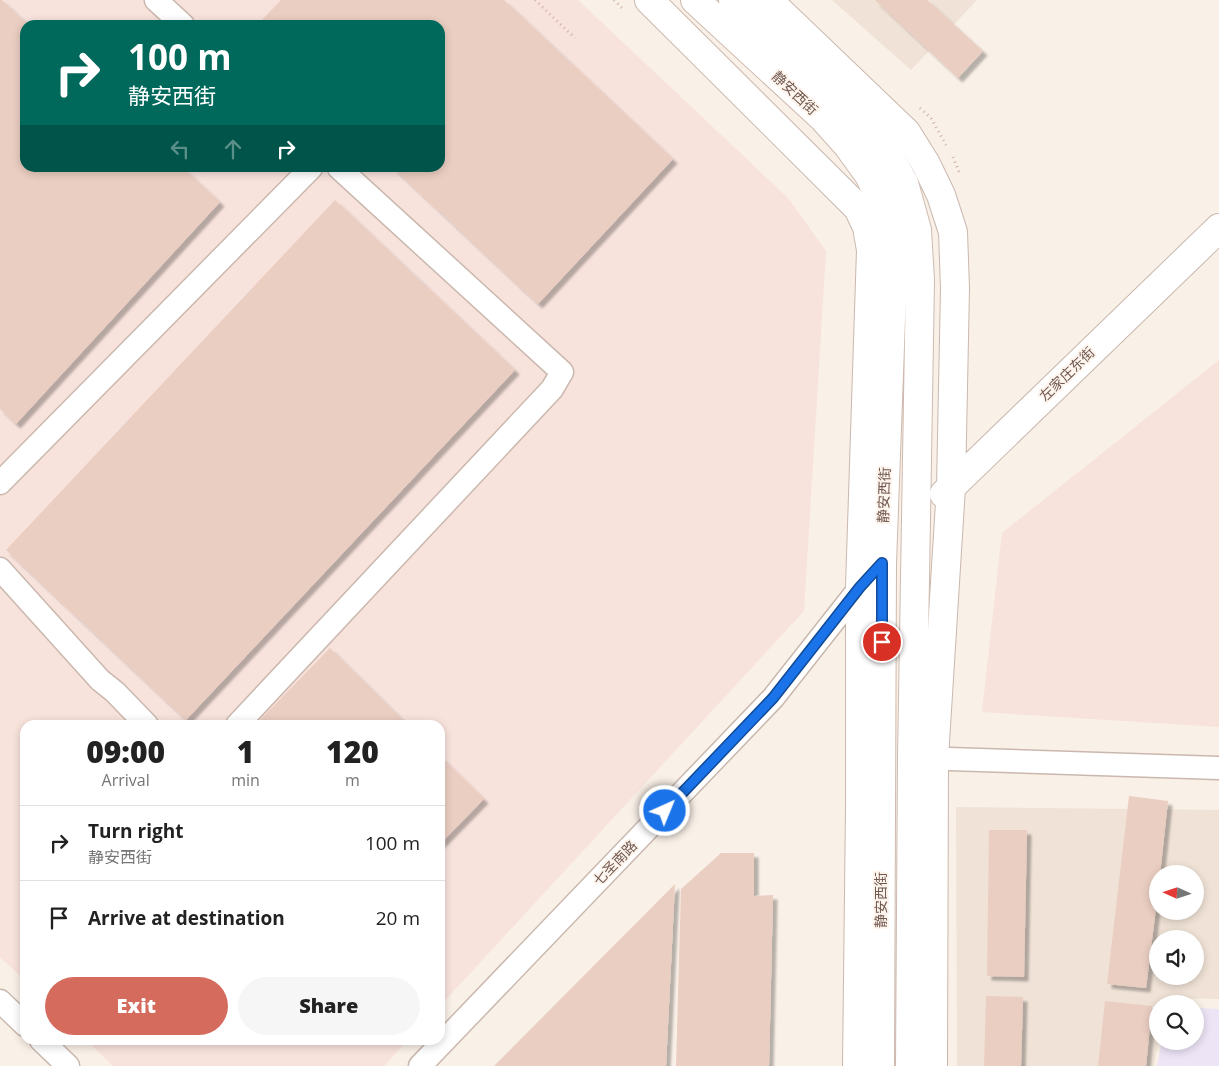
<!DOCTYPE html>
<html lang="en">
<head>
<meta charset="utf-8">
<style>
	:root { --surface:#fff; --page:#f6f6f6; --text:#222; --muted:#767676; --line:#e0e0e0; --accent:#d46b5c }
	body { margin:0; font-family:"Open Sans","Noto Sans SC",sans-serif; background:var(--page); color:var(--text); height:100vh; display:flex; flex-direction:column; font-size:19px; white-space:nowrap }
	* { box-sizing:border-box; margin:0 }
	p { font-size:16px; color:var(--muted) }
	.icon { flex:none; width:28px; height:28px; fill:none; stroke:currentColor; stroke-width:2; stroke-linecap:round; stroke-linejoin:round }
	.map { position:relative; flex:1; overflow:hidden }
	.panel { position:absolute; left:20px; top:720px; width:425px; height:325px; display:flex; flex-direction:column; background:var(--surface); border-radius:15px; box-shadow:0 2px 8px #0003 }
	.panel>* { flex:none }
	.hud { position:absolute; left:20px; top:20px; width:425px; height:152px; border-radius:15px; box-shadow:0 2px 8px #0003; background:#00695c; color:#fff; overflow:hidden }
	.needle { width:32px; rotate:273deg }
	.fabs { position:absolute; left:1149px; top:865px; display:grid; gap:10px }
	.fabs a { display:grid; place-items:center; width:55px; height:55px; border-radius:50%; background:var(--surface); box-shadow:0 2px 8px #0003; font-size:25px }
	.pin { position:absolute; display:grid; place-items:center; width:42px; height:42px; color:#fff; margin:-21px; border:2px solid #fff; border-radius:50%; box-shadow:0 1px 5px #0007 }
	.me { position:absolute; width:55px; margin:-28px; rotate:44deg; stroke-linejoin:round; filter:drop-shadow(0 0 4px #0008) }
	.turn { display:flex; align-items:center; gap:18px; height:105px; padding:0 25px; font-size:22px }
	.turn .icon { width:65px; height:65px; stroke-width:2.5 }
	.turn b { display:block; font-size:35px; line-height:42px }
	.lanes { display:flex; align-items:center; height:48px; padding:0 25px; background:#0003; justify-content:center; gap:25px; direction:ltr }
	.lanes .off { opacity:.35 }
	.eta { display:flex; justify-content:space-evenly; align-items:center; height:85px; text-align:center }
	.eta b { font-size:30px; font-weight:800; line-height:35px }
	.button { display:flex; gap:10px; margin-top:auto; padding:10px 25px }
	.button a { flex:1; height:58px; border-radius:30px; background:var(--accent); color:#fff; font-size:20px; font-weight:800; line-height:58px; text-align:center }
	.button a+a { background:var(--page); color:var(--text) }
	ul { padding:0; list-style:none }
	li { display:flex; align-items:center; gap:15px; height:75px; padding:0 25px; border-top:1px solid var(--line) }
	li div { flex:1 }
	li b { display:block; font-size:19px }
	li em { font-style:normal }
	.map>svg:first-child { display:block }
</style>
</head>
<body>
<div class="map">
<svg width="1219" height="1066" viewBox="0 0 1219 1066">
	<defs>
		<filter id="shadow"><feDropShadow dx="4.5" dy="4.5" stdDeviation="1" flood-color="#0004"/></filter>
	</defs>
	<rect width="100%" height="100%" fill="#f9f0e7"/>
	<!-- residential -->
	<path fill="#f0e2d6" fill-rule="evenodd" d="M832,0h145l-66,70z
		M956,807l263,3v189l-54,-1 -1,6h-6v37l-4,25h-197zM1158,874h37v37h-37zM1158,939h37v37h-37z"/>
	<!-- commercial -->
	<path fill="#f8e2dc" fill-rule="evenodd" d="M0,0h578l210,198 38,53 -22,360 -364,395v-281h-415v256l-25,-24zM25,25h415v143h-415z
		M1219,360v367l-237,-15 20,-179z
		M86,1040h322l-24,26h-271z"/>
	<!-- education -->
	<path fill="#ede4f6" d="M1195,1008l24,1v57h-62l5,-25h33z"/>
	<!-- building -->
	<path fill="#ebcec2" filter="url(#shadow)" d="M0,0h2l27,25h-4v143h158l37,34 -204,222 -16,-15z
		M281,0h223l169,159 -135,145 -145,-136h47v-143h-183z
		M875,0h52l56,51 -25,27z
		M335,200l180,170 -329,350 -180,-170z
		M330,648l78,77h-153z
		M440,756l44,43 -44,45z
		M1129,796l39,5 -8,73h-2v18l-12,96 -39,-4z
		M989,830h38l-3,147 -37,-1z
		M721,853h33v43l19,-1 -4,171h-93l5,-177z
		M675,884l-9,182h-172z
		M986,996l37,1 -2,69h-37z
		M1105,1001l47,5 -6,60h-48z"/>
	<g fill="none" stroke-linecap="round" stroke-linejoin="round">
		<!-- minor casing -->
		<g stroke="#cab8ae" stroke-width="25">
			<path id="minor" d="M156,0l27,25
				M0,483l311,-315
				M0,569l100,111 15,12 32,33
				M237,725l315,-336 10,-17 -223,-204
				M918,758l301,10
				M0,1001l25,24
				M41,1040l27,26
				M420,1066l353,-368 93,-118"/>
		</g>
		<!-- tertiary casing -->
		<g stroke="#cab8ae" stroke-width="30">
			<path id="tertiary" d="M649,0l209,208 9,19 4,23 -11,337v221l-3,258
				M768,0l138,132 20,32 15,31 12,37 2,56 -4,199 -17,271 -1,308
				M944,494l275,-266"/>
		</g>
		<!-- secondary casing -->
		<g stroke="#cebaaf" stroke-width="30">
			<path id="secondary" d="M695,0l128,118 25,28 21,29 14,30 9,42v45l-10,271 -2,503
				M733,0l126,118 25,30 20,35 13,47 3,50 -8,478 -2,308"/>
		</g>
		<!-- path -->
		<path stroke="#d0b2a5" stroke-width="3" stroke-dasharray="1 4" stroke-linecap="butt" d="M535,0l40,38
			M614,0l10,10
			M920,108l11,10 15,27
			M953,157l6,15"/>
		<!-- minor -->
		<use href="#minor" stroke="#fff" stroke-width="22"/>
		<!-- tertiary -->
		<use href="#tertiary" stroke="#fff" stroke-width="28"/>
		<!-- secondary -->
		<use href="#secondary" stroke="#fff" stroke-width="28"/>
	</g>
	<g fill="none" stroke-linecap="round" stroke-linejoin="round">
		<!-- route casing -->
		<g stroke="#114b97" stroke-width="12">
			<path id="route" d="M665,811l108,-113 87,-111 22,-24v79"/>
		</g>
		<!-- route -->
		<use href="#route" stroke="#1a73e8" stroke-width="9"/>
	</g>
	<g text-anchor="middle" stroke-width="4" stroke-linejoin="round" paint-order="stroke">
		<!-- street labels -->
		<g font-size="14" fill="#70574f" stroke="#fdf5ed">
			<text transform="translate(795 93) rotate(43)" y="5">静安西街</text>
			<text transform="translate(1067 374) rotate(-44)" y="5">左家庄东街</text>
			<text transform="translate(884 495) rotate(-88)" y="5">静安西街</text>
			<text transform="translate(615 863) rotate(-46)" y="5">七圣南路</text>
			<text transform="translate(881 900) rotate(-90)" y="5">静安西街</text>
		</g>
	</g>
</svg>
<div class="fabs">
<a><svg class="needle" viewBox="-14 -14 28 28"><path d="M0-13l5 13h-10z" fill="#e53935"/><path d="M0 13l5-13h-10z" fill="#767676"/></svg></a>
<a><svg class="icon" aria-label="sound" viewBox="0 0 24 24"><path d="M4 9h4l5-4v14l-5-4H4zM17 9q2 3 0 6"/></svg></a>
<a><svg class="icon" aria-label="search" viewBox="0 0 24 24"><circle cx="10" cy="10" r="6"/><path d="M15 15l6 6"/></svg></a>
</div>
<div class="pin" style="left:882px;top:642px;background:#d93025"><svg class="icon" aria-label="arrive" viewBox="0 0 24 24"><path d="M6 21V4h12l-3 4 3 4H6"/></svg></div>
<svg class="me" style="left:665px;top:811px" viewBox="-20 -20 40 40"><circle r="17" fill="#1a73e8" stroke="#fff" stroke-width="3"/><path d="M0-11L8 9 0 5-8 9z" fill="#fff"/></svg>
<div class="hud">
<div class="turn"><svg class="icon" aria-label="right" viewBox="0 0 24 24"><path d="M7 20v-9h11M14 6l5 5-5 5"/></svg><div><b>100 m</b>静安西街</div></div>
<div class="lanes"><svg class="icon off" aria-label="left" viewBox="0 0 24 24"><path d="M17 20v-9H6M10 6l-5 5 5 5"/></svg><svg class="icon off" aria-label="ahead" viewBox="0 0 24 24"><path d="M12 20V5M6 11l6-6 6 6"/></svg><svg class="icon" aria-label="right" viewBox="0 0 24 24"><path d="M7 20v-9h11M14 6l5 5-5 5"/></svg></div>
</div>
<section class="panel">
<div class="eta">
<div><b>09:00</b><p>Arrival</p></div>
<div><b>1</b><p>min</p></div>
<div><b>120</b><p>m</p></div>
</div>
<ul>
<li><svg class="icon" aria-label="right" viewBox="0 0 24 24"><path d="M7 20v-9h11M14 6l5 5-5 5"/></svg><div><b>Turn right</b><p>静安西街</p></div><em>100 m</em></li>
<li><svg class="icon" aria-label="arrive" viewBox="0 0 24 24"><path d="M6 21V4h12l-3 4 3 4H6"/></svg><div><b>Arrive at destination</b></div><em>20 m</em></li>
</ul>
<div class="button"><a>Exit</a><a>Share</a></div>
</section>
</div>
</body>
</html>
